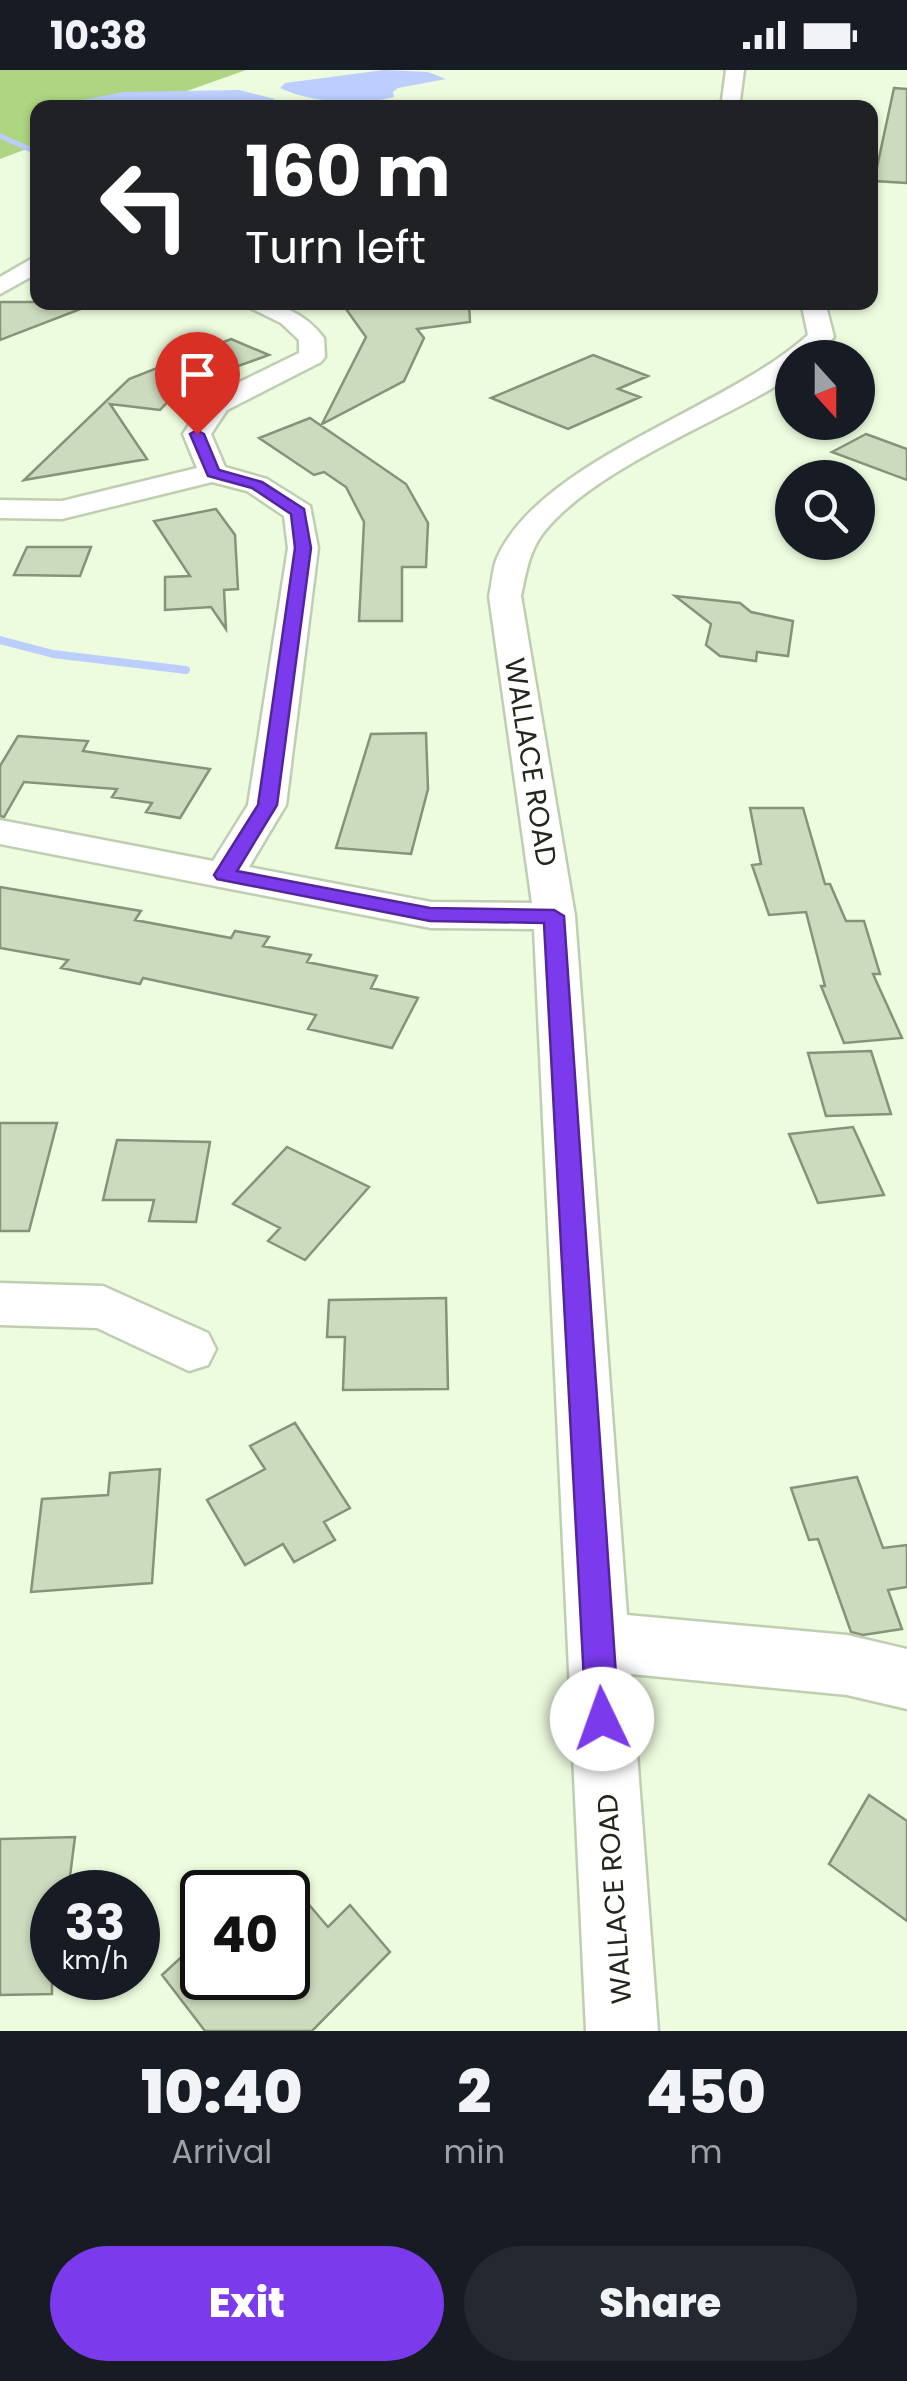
<!DOCTYPE html>
<html lang="en">
<head>
<meta charset="utf-8">
<style>
	:root { --surface:#171b24; --page:#242831; --text:#f1f3f6; --muted:#9ea1a6; --accent:#7c3aed }
	body { margin:0; font-family:Poppins,sans-serif; background:var(--page); color:var(--text); height:100vh; display:flex; flex-direction:column; font-size:38px; white-space:nowrap }
	* { box-sizing:border-box; margin:0 }
	p { font-size:32px; color:var(--muted) }
	.icon { flex:none; width:55px; height:55px; fill:none; stroke:currentColor; stroke-width:2; stroke-linecap:round; stroke-linejoin:round }
	.map { position:relative; height:1961px; overflow:hidden }
	.side { display:flex; flex-direction:column; background:var(--surface); flex:1 }
	.side>* { flex:none }
	.banner { position:absolute; left:30px; top:30px; width:848px; height:210px; border-radius:20px; box-shadow:0 2px 8px #0004; background:#202124; color:#fff; overflow:hidden }
	.needle { width:65px; rotate:159deg }
	.tools { position:absolute; left:775px; top:270px; display:grid; gap:20px }
	.tools a { display:grid; place-items:center; width:100px; height:100px; border-radius:50%; background:var(--surface); box-shadow:0 2px 8px #0004; font-size:50px }
	.speed { position:absolute; left:30px; top:1800px; display:flex; gap:20px; font-size:50px; font-weight:700; text-align:center }
	.speed>* { display:grid; place-content:center; width:130px; height:130px; border-radius:50%; background:var(--surface); box-shadow:0 2px 8px #0004; line-height:1 }
	.speed small { font-size:25px; font-weight:400 }
	.speed .limit { border:5px solid #111; border-radius:15px; background:#fff; color:#111 }
	.pin { position:absolute; display:grid; place-items:center; width:85px; height:85px; color:#fff; margin:-102px -42px; border-radius:50% 50% 50% 0; rotate:-45deg; box-shadow:0 0 10px #0007 }
	.pin .icon { rotate:45deg }
	.me { position:absolute; width:110px; margin:-55px; rotate:357deg; stroke-linejoin:round; filter:drop-shadow(0 0 8px #0008) }
	.turn { display:flex; align-items:center; gap:35px; height:210px; padding:0 50px; font-size:45px }
	.turn .icon { width:130px; height:130px; stroke-width:2.5 }
	.turn b { display:block; font-size:70px; line-height:85px }
	.eta { display:flex; justify-content:space-evenly; align-items:center; height:170px; text-align:center }
	.eta b { font-size:60px; font-weight:800; line-height:70px }
	.primary-button { display:flex; gap:20px; margin-top:auto; padding:20px 50px }
	.primary-button a { flex:1; height:115px; border-radius:60px; background:var(--accent); color:#fff; font-size:40px; font-weight:800; line-height:115px; text-align:center }
	.primary-button a+a { background:var(--page); color:var(--text) }
	.status { display:flex; justify-content:space-between; align-items:center; height:70px; padding:0 50px; background:var(--surface); direction:ltr }
	.status svg { height:28px; fill:currentColor }
	.map>svg:first-child { display:block }
</style>
</head>
<body>
<div class="status"><b>10:38</b><svg viewBox="0 0 49 12"><path d="M0 12V9h3v3zM5 12V6h3v6zM10 12V3h3v9zM15 12V0h3v12zM26 1h20v11H26zM47 4h2v5h-2z"/></svg></div>
<div class="map">
<svg width="907" height="1961" viewBox="0 0 907 1961">
	<rect width="100%" height="100%" fill="#edfcde"/>
	<!-- forest -->
	<path fill="#aed582" d="M0,0h246l-104,37 -104,1 -1,37 -37,14z"/>
	<!-- water -->
	<path fill="#bccefe" d="M384,0l44,2 18,7 -48,9 -5,4 1,5c-34,9 -82,6 -114,-9l5,-5z
		M239,20l36,9 -24,9h-156l-18,-7 47,-9z"/>
	<g fill="none" stroke-linecap="round" stroke-linejoin="round">
		<!-- stream-far1 -->
		<path stroke="#bccefe" stroke-width="5" d="M0,66l38,17"/>
		<!-- stream -->
		<path stroke="#bccefe" stroke-width="8" d="M0,570l53,14 133,16"/>
	</g>
	<!-- building -->
	<path fill="#ccdabd" stroke="#869378" stroke-width="2.5" d="M894,18l13,1v94l-33,-2z
		M0,232h90l1,3 -91,35z
		M341,232h128l1,20 -53,7 7,9 -20,43 -82,43 44,-87z
		M231,269l38,16 -39,14 -22,-10 -48,51 -50,-6 37,55 -123,21 105,-101z
		M593,285l55,21 -30,13 22,8 -72,32 -77,-31z
		M310,348l96,66 22,39 -2,44h-24v54h-43l5,-99 -18,-35 -22,-15 -10,3 -55,-37z
		M866,364l41,15v31l-75,-28z
		M216,439l19,26 3,54 -14,1 2,39 -15,-22 -46,3v-33l25,-1 -36,-55z
		M27,477h64l-11,29 -66,-1z
		M675,526l65,7 11,9 42,9 -5,35 -31,-4 -1,9 -36,-5 -14,-11 5,-21z
		M426,663l2,56 -17,65 -75,-6 35,-114z
		M18,666l70,5 -5,10 127,18 -30,49 -34,-6 6,-9 -40,-6 5,-8 -93,-7 -20,35 -4,-1v-50z
		M750,738h53l22,76h5l16,37h18l16,53h-7l29,64 -58,5 -23,-57h4l-19,-74 -37,3 -17,-50 9,-1z
		M0,817l141,24 -6,9 96,18 4,-7 34,6 -6,9 48,9 -4,7 70,14 -6,12 47,10 -26,50 -84,-19 8,-14 -173,-37 -3,6 -79,-16 7,-8 -68,-12z
		M871,981l20,63 -65,2 -18,-63z
		M0,1053h57l-28,108h-29z
		M853,1057l31,68 -66,8 -29,-69z
		M117,1070l93,2 -14,80 -47,-1 5,-21h-51z
		M287,1077l82,40 -64,73 -37,-19 12,-13 -47,-24z
		M446,1228l2,91 -105,1 2,-53h-18l2,-37z
		M295,1353l55,85 -26,14 11,18 -41,22 -11,-18 -38,21 -38,-65 58,-31 -15,-23z
		M160,1399l-8,114 -121,9 11,-93 66,-4 2,-22z
		M857,1407l26,71 24,-3v42l-19,3 14,39 -39,6 -12,-3 -33,-93 -9,1 -18,-52z
		M869,1725l38,26v100l-78,-57z
		M75,1767l-7,55h-16v102l-52,1v-156z
		M288,1810l40,47 22,-22 40,47 -78,79h-107l-43,-56 40,-37v40h86z"/>
	<g fill="none" stroke-linecap="round" stroke-linejoin="round">
		<!-- minor casing -->
		<g stroke="#bfceb1" stroke-width="5">
			<path id="minor" d="M726,0h18l-5,38h-18z
				M38,185v18l-38,21v-17z
				M238,232c36,0 63,6 86,36l1,19 -4,5 -94,48 -16,24 14,33 42,12 43,27 8,42 -32,257 -37,62 182,35 101,1 -43,-307c3,-12 3,-26 8,-38 44,-99 228,-148 311,-223l-7,-33h24l9,35 -21,21h-21v16l-21,15c-67,39 -179,83 -227,143 -15,19 -18,41 -23,64l54,320 52,699 220,20 60,14v60l-60,-14 -216,-21 27,357h-72l-52,-1102 -103,-1 -431,-84v-24l213,41 35,-56 40,-257 -4,-32 -37,-25 -35,-9 -150,37 -62,-1v-18l62,1 135,-33 -14,-34 24,-36 92,-45v-13l-18,-17z
				M0,1213l103,3 105,47 8,16 -8,16 -19,6 -92,-43 -97,-3z"/>
		</g>
		<!-- minor -->
		<use href="#minor" fill="#fff" fill-rule="evenodd"/>
	</g>
	<!-- route -->
	<path fill="#7c3aed" stroke="#51269a" stroke-width="2.5" d="M197,360l7,4 15,36 43,12 42,27 7,39 -34,257 -40,66 193,37 124,2 10,6 55,803 -5,11 -12,5 -11,-5 -5,-11 -42,-796 -114,-2 -213,-42 -3,-4 44,-70 37,-257 -4,-34 -39,-26 -44,-12 -18,-42z"/>
	<g text-anchor="middle" stroke-width="8" stroke-linejoin="round" paint-order="stroke">
		<!-- street labels -->
		<g font-size="28" fill="#22271c" stroke="#fff">
			<text transform="translate(531 692) rotate(81)" y="10">WALLACE ROAD</text>
			<text transform="translate(614 1829) rotate(-94)" y="10">WALLACE ROAD</text>
		</g>
	</g>
</svg>
<div class="tools">
<a><svg class="needle" viewBox="-14 -14 28 28"><path d="M0-13l5 13h-10z" fill="#e53935"/><path d="M0 13l5-13h-10z" fill="#9ea1a6"/></svg></a>
<a><svg class="icon" aria-label="search" viewBox="0 0 24 24"><circle cx="10" cy="10" r="6"/><path d="M15 15l6 6"/></svg></a>
</div>
<div class="speed"><div>33<small>km/h</small></div><div class="limit">40</div></div>
<div class="pin" style="left:197px;top:364px;background:#d93025"><svg class="icon" aria-label="arrive" viewBox="0 0 24 24"><path d="M6 21V4h12l-3 4 3 4H6"/></svg></div>
<svg class="me" style="left:602px;top:1649px" viewBox="-20 -20 40 40"><circle r="19" fill="#fff"/><path d="M0-13L10 11 0 6-10 11z" fill="#7c3aed"/></svg>
<div class="banner">
<div class="turn"><svg class="icon" aria-label="left" viewBox="0 0 24 24"><path d="M17 20v-9H6M10 6l-5 5 5 5"/></svg><div><b>160 m</b>Turn left</div></div>
</div>
</div>
<section class="side">
<div class="eta">
<div><b>10:40</b><p>Arrival</p></div>
<div><b>2</b><p>min</p></div>
<div><b>450</b><p>m</p></div>
</div>
<div class="primary-button"><a>Exit</a><a>Share</a></div>
</section>
</body>
</html>
